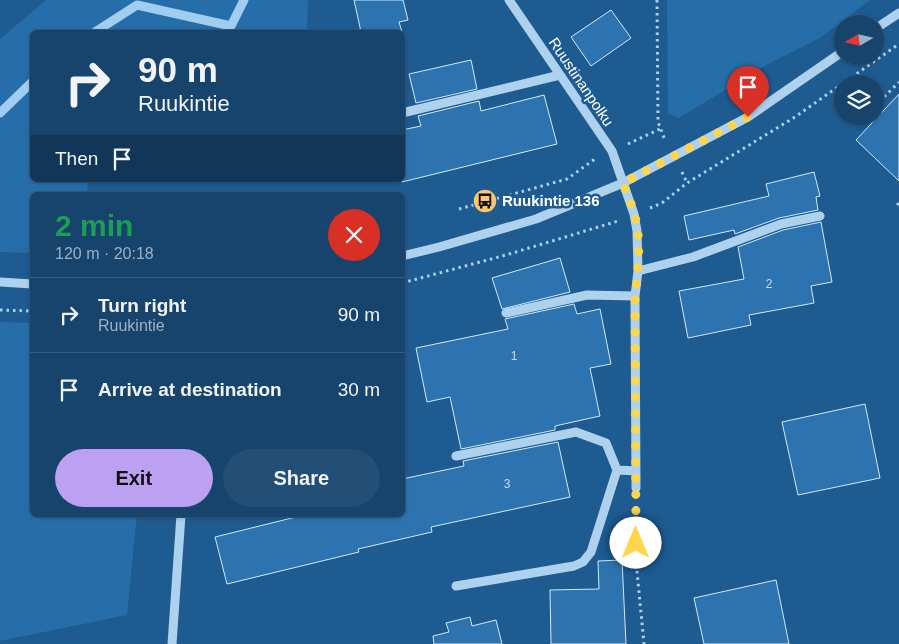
<!DOCTYPE html>
<html lang="en">
<head>
<meta charset="utf-8">
<style>
	:root { --surface:#16446d; --page:#234e75; --text:#f1f3f6; --muted:#9eb0c2; --line:#355c80; --accent:#bca0f2 }
	body { margin:0; font-family:Helvetica,sans-serif; background:var(--page); color:var(--text); height:100vh; display:flex; flex-direction:column; font-size:19px; white-space:nowrap }
	* { box-sizing:border-box; margin:0 }
	p { font-size:16px; color:var(--muted) }
	.icon { flex:none; width:28px; height:28px; fill:none; stroke:currentColor; stroke-width:2; stroke-linecap:round; stroke-linejoin:round }
	.map { position:relative; flex:1; overflow:hidden }
	.details { position:absolute; left:30px; top:192px; width:375px; height:325px; display:flex; flex-direction:column; background:var(--surface); border-radius:8px; box-shadow:0 1px 4px #0004,0 0 0 1px var(--line) }
	.details>* { flex:none }
	.top-card { position:absolute; left:30px; top:30px; width:375px; height:152px; border-radius:8px; box-shadow:0 1px 4px #0004,0 0 0 1px var(--line); background:#16446d; color:var(--text); overflow:hidden }
	.needle { width:32px; rotate:261deg }
	.buttons { position:absolute; left:834px; top:15px; display:grid; gap:10px }
	.buttons a { display:grid; place-items:center; width:50px; height:50px; border-radius:50%; background:var(--surface); box-shadow:0 1px 4px #0004,0 0 0 1px var(--line); font-size:25px }
	.pin { position:absolute; display:grid; place-items:center; width:42px; height:42px; color:#fff; margin:-51px -21px; border-radius:50% 50% 50% 0; rotate:-45deg; box-shadow:0 0 5px #0007 }
	.pin .icon { rotate:45deg }
	.me { position:absolute; width:55px; margin:-28px; rotate:0deg; stroke-linejoin:round; filter:drop-shadow(0 0 4px #0008) }
	.turn { display:flex; align-items:center; gap:18px; height:105px; padding:0 25px; font-size:22px }
	.turn .icon { width:65px; height:65px; stroke-width:2.5 }
	.turn b { display:block; font-size:35px; line-height:42px }
	.then { display:flex; align-items:center; height:48px; padding:0 25px; background:#0003; gap:10px; font-size:19px }
	.round { display:grid; place-items:center; flex:none; width:52px; height:52px; border-radius:26px; background:var(--page) }
	.headline { display:flex; align-items:center; justify-content:space-between; height:85px; padding:0 25px }
	h1 { font-size:30px; font-weight:600; line-height:38px; color:#1e9e55 }
	.action { display:flex; gap:10px; margin-top:auto; padding:10px 25px }
	.action a { flex:1; height:58px; border-radius:30px; background:var(--accent); color:#111; font-size:20px; font-weight:600; line-height:58px; text-align:center }
	.action a+a { background:var(--page); color:var(--text) }
	ul { padding:0; list-style:none }
	li { display:flex; align-items:center; gap:15px; height:75px; padding:0 25px; border-top:1px solid var(--line) }
	li div { flex:1 }
	li b { display:block; font-size:19px }
	li em { font-style:normal }
	.map>svg:first-child { display:block }
</style>
</head>
<body>
<div class="map">
<svg width="899" height="644" viewBox="0 0 899 644">
	<rect width="100%" height="100%" fill="#1d5b91"/>
	<!-- green -->
	<path fill="#266eaa" d="M46,0h262l-1,32h-275v148h55l1,15h-56v58l-32,-1v-213z
		M667,0h203l-50,38 -52,26 -89,54 -11,-5z
		M0,322l32,1v192h105l-10,100 -127,26z"/>
	<g fill="none" stroke-linecap="round" stroke-linejoin="round">
		<!-- stream -->
		<path stroke="#a1cdf0" stroke-width="9" d="M95,32l42,-27 94,21 13,-26
			M0,113l32,-31"/>
	</g>
	<!-- building -->
	<path fill="#2c73af" stroke="#d4e9fa" d="M354,0h49l5,20 -9,2 3,10h-41z
		M611,10l20,28 -40,28 -20,-29z
		M471,60l6,29 -61,14 -7,-29z
		M899,94v87l-43,-41z
		M544,95l13,49 -155,38v-52l19,-4 -3,-10 61,-15 2,10z
		M814,172l6,24 -4,1 2,13 -39,8 -44,16 -1,-4 -45,10 -5,-24 85,-20 -3,-12z
		M821,222l11,60 -21,4 3,17 -65,12 2,10 -63,13 -9,-47 65,-12 -6,-32 45,-17z
		M560,258l10,34 -68,17 -10,-31z
		M574,304l3,10 23,-5 11,55 -21,4 10,48 -45,10v4l-94,19 -11,-52 -23,5 -11,-54 92,-19 -3,-10z
		M865,404l15,74 -82,17 -16,-73z
		M558,442l12,55 -139,30 1,5 -74,17 1,3 -132,32 -12,-47 89,-22h98v-36l62,-13 -1,-5z
		M622,560l4,84h-75l-1,-54 49,-1 -1,-28z
		M776,580l13,64h-85l-10,-46z
		M470,617l2,9 24,-6 6,24h-68l-1,-8 16,-4 -3,-9z"/>
	<g fill="none" stroke-linecap="round" stroke-linejoin="round">
		<!-- path -->
		<path stroke="#aed1ee" stroke-width="3" stroke-dasharray="2.5 4" stroke-linecap="butt" d="M657,0l1,122 7,18
			M875,106l24,-24
			M859,123l6,-7
			M628,144l32,-15
			M682,172l5,11
			M897,205l2,-2
			M650,208l12,-5 25,-20 108,-66 104,-73
			M459,209l108,-30 28,-20
			M402,283l104,-28 112,-34
			M0,310l32,1
			M636,506v55l8,83"/>
		<!-- minor -->
		<path stroke="#aed1ee" stroke-width="9" d="M509,0l103,151 22,63 3,17 1,40 -3,25 1,192
			M875,29l24,-16
			M402,113l158,-38
			M402,256l37,-9 97,-28 87,-36 125,-66 94,-65
			M638,271l55,-14 88,-33 39,-8
			M0,282l32,2
			M506,313l81,-18 48,1
			M456,456l120,-24 30,11 11,27 -26,82 -8,10 -9,4 -118,20
			M617,470l19,1
			M172,644l9,-129"/>
	</g>
	<g fill="none" stroke-linecap="round" stroke-linejoin="round">
		<!-- route -->
		<path stroke="#ffd54a" stroke-width="9" stroke-dasharray="0 16.2" d="M636,543l-1,-247c3,-26 7,-57 -1,-83 -3,-10 -7,-20 -11,-30l125,-66"/>
	</g>
	<!-- icons -->
	<defs>
		<g id="bus-disc" transform="scale(1.25)"><circle r="9.5" fill="#fdc56c" stroke="#1d5b91"/><path d="M-5-6H5V4H4V6H2V4H-2V6H-4V4H-5ZM-3.5-4V0h7V-4ZM-3.5 1.2v1.5H-2V1.2ZM2 1.2v1.5H3.5V1.2Z" fill="#111"/></g>
	</defs>
	<g fill-rule="evenodd">
		<use href="#bus-disc" x="485" y="201"/>
	</g>
	<g text-anchor="middle" stroke-width="5" stroke-linejoin="round" paint-order="stroke">
		<!-- number labels -->
		<g font-size="12" fill="#cadceb">
			<text x="769" y="288">2</text>
			<text x="514" y="360">1</text>
			<text x="507" y="488">3</text>
		</g>
		<!-- street labels -->
		<g font-size="15" fill="#fff" stroke="#1d5b91">
			<text transform="translate(581 82) rotate(56)" y="5">Ruustinanpolku</text>
		</g>
		<!-- poi labels -->
		<g font-size="15" font-weight="bold" fill="#fff" stroke="#1d5b91" text-anchor="start">
			<text x="502" y="206">Ruukintie 136</text>
		</g>
	</g>
</svg>
<div class="buttons">
<a><svg class="needle" viewBox="-14 -14 28 28"><path d="M0-13l5 13h-10z" fill="#e53935"/><path d="M0 13l5-13h-10z" fill="#9eb0c2"/></svg></a>
<a><svg class="icon" aria-label="layers" viewBox="0 0 24 24"><path d="M12 4l9 5-9 5-9-5zM3 14l9 5 9-5"/></svg></a>
</div>
<div class="pin" style="left:748px;top:117px;background:#d93025"><svg class="icon" aria-label="arrive" viewBox="0 0 24 24"><path d="M6 21V4h12l-3 4 3 4H6"/></svg></div>
<svg class="me" style="left:636px;top:543px" viewBox="-20 -20 40 40"><circle r="19" fill="#fff"/><path d="M0-13L10 11 0 6-10 11z" fill="#ffd54a"/></svg>
<div class="top-card">
<div class="turn"><svg class="icon" aria-label="right" viewBox="0 0 24 24"><path d="M7 20v-9h11M14 6l5 5-5 5"/></svg><div><b>90 m</b>Ruukintie</div></div>
<div class="then">Then<svg class="icon" aria-label="arrive" viewBox="0 0 24 24"><path d="M6 21V4h12l-3 4 3 4H6"/></svg></div>
</div>
<section class="details">
<div class="headline"><div><h1>2 min</h1><p>120 m · 20:18</p></div><a class="round" style="background:#d93025;color:#fff"><svg class="icon" aria-label="close" viewBox="0 0 24 24"><path d="M6 6l12 12M18 6L6 18"/></svg></a></div>
<ul>
<li><svg class="icon" aria-label="right" viewBox="0 0 24 24"><path d="M7 20v-9h11M14 6l5 5-5 5"/></svg><div><b>Turn right</b><p>Ruukintie</p></div><em>90 m</em></li>
<li><svg class="icon" aria-label="arrive" viewBox="0 0 24 24"><path d="M6 21V4h12l-3 4 3 4H6"/></svg><div><b>Arrive at destination</b></div><em>30 m</em></li>
</ul>
<div class="action"><a>Exit</a><a>Share</a></div>
</section>
</div>
</body>
</html>
